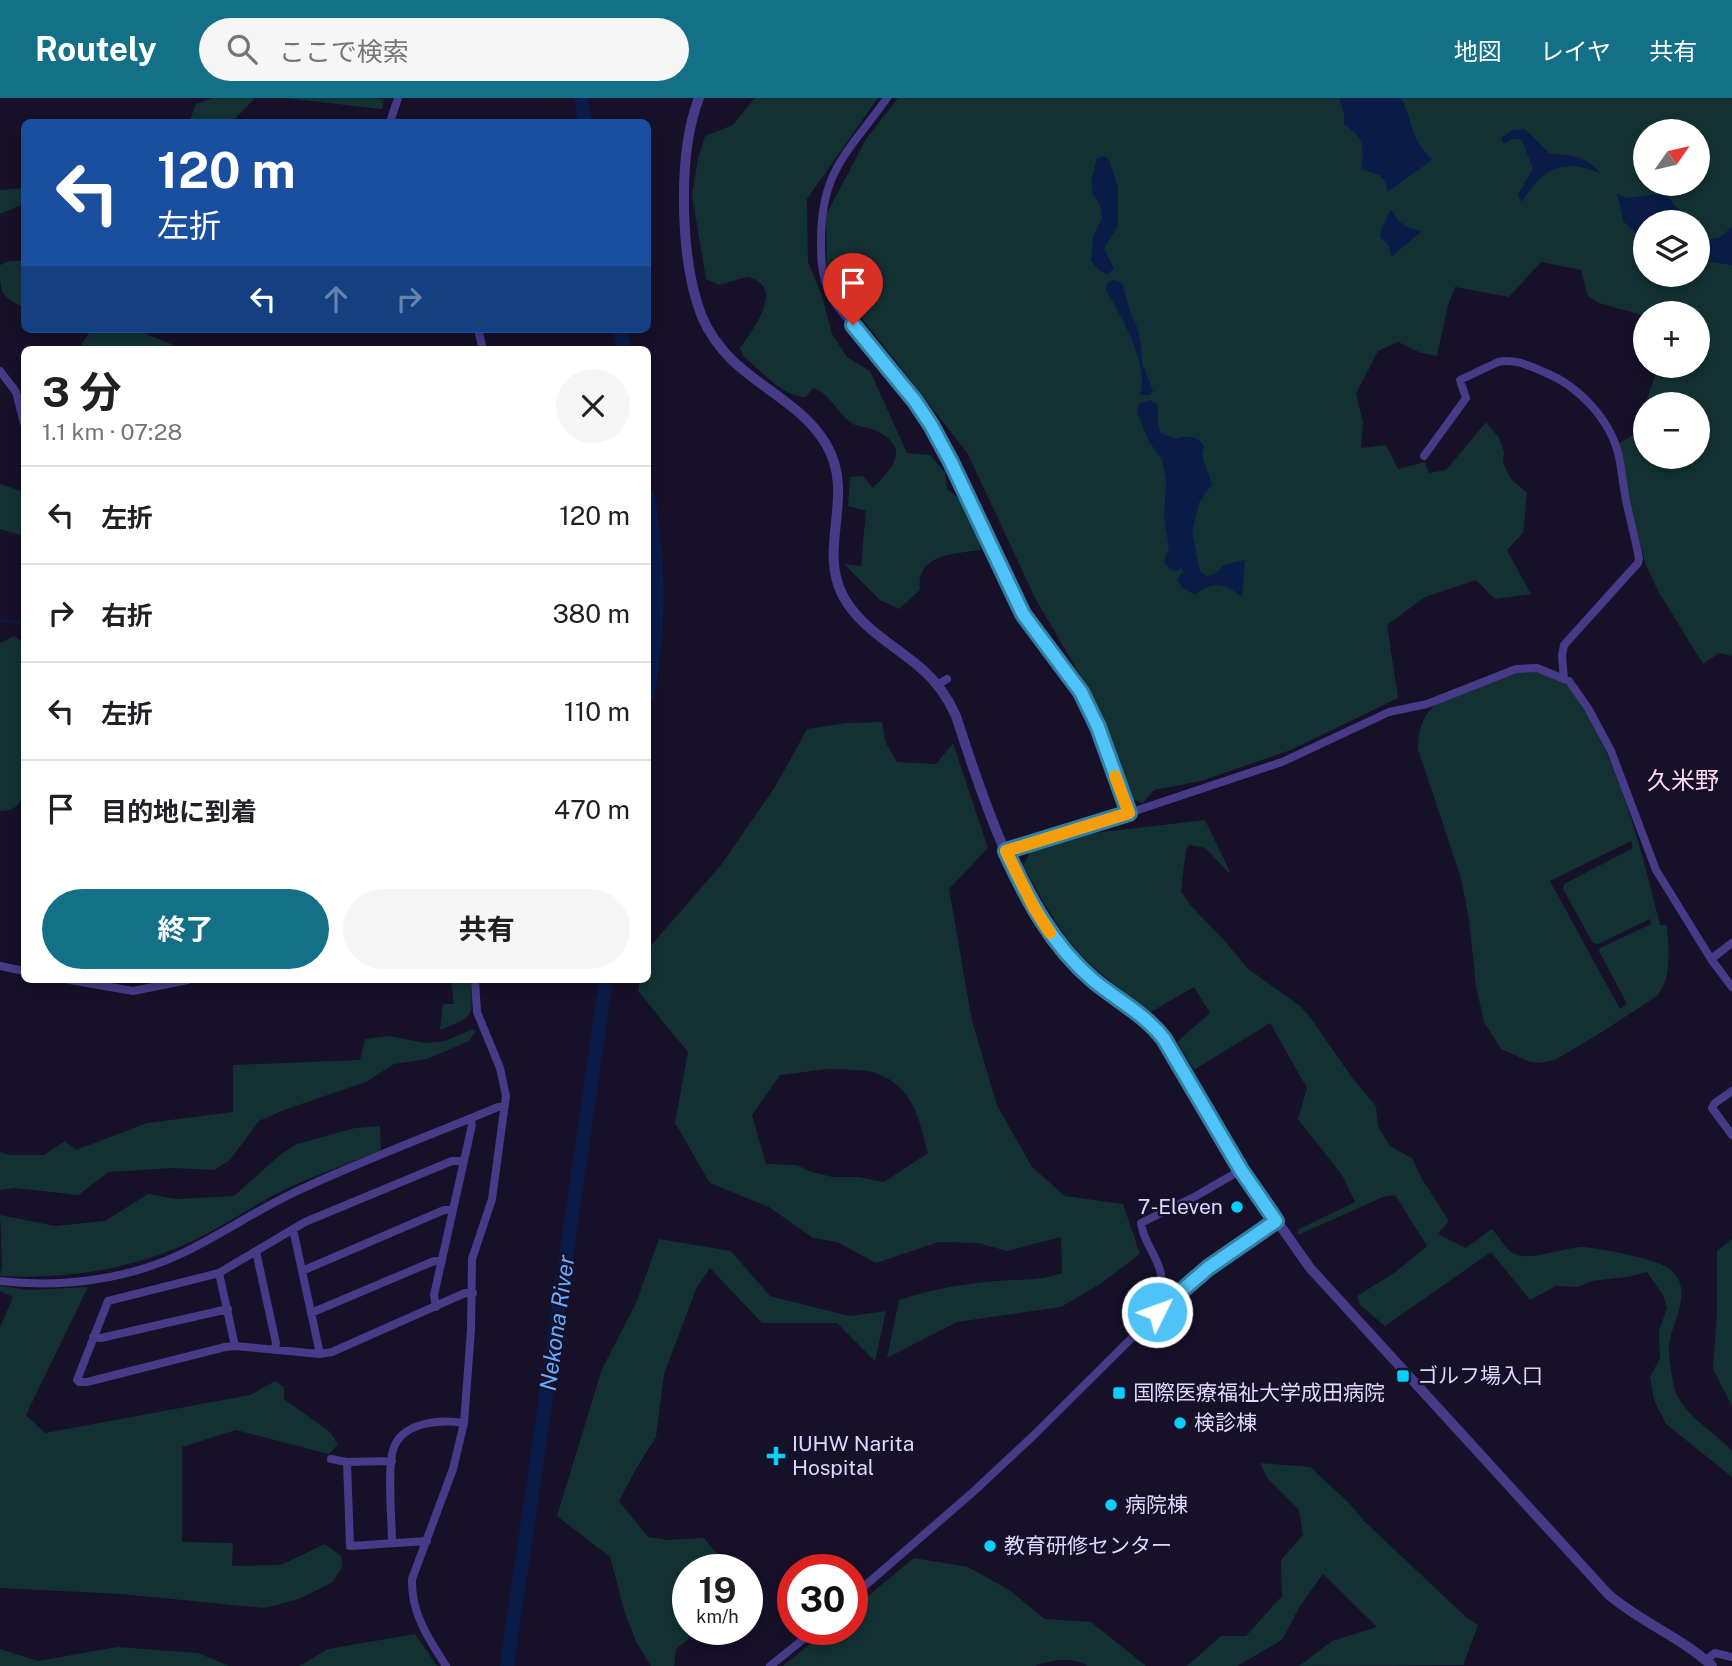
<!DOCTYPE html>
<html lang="ja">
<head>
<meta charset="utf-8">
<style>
	:root { --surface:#fff; --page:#f6f6f6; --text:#202124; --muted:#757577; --line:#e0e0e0; --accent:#137087 }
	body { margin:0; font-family:"Public Sans","Noto Sans JP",sans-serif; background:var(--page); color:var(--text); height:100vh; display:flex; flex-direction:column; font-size:26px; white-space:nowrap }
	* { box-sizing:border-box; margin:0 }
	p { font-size:23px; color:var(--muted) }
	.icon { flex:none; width:38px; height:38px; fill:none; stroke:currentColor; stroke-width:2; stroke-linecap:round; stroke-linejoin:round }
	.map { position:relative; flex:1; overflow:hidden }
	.side { position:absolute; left:21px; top:248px; width:630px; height:637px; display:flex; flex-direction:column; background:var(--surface); border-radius:10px; box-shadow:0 4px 10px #0003 }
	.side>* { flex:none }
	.hud { position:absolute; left:21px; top:21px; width:630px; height:214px; border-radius:10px; box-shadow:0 4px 10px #0003; background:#1a4fa0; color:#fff; overflow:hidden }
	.needle { width:46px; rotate:56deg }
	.fabs { position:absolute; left:1633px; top:21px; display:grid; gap:14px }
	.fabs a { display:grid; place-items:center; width:77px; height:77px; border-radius:50%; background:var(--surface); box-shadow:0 4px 10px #0003; font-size:35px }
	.speed { position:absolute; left:672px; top:1456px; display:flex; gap:14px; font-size:35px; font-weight:700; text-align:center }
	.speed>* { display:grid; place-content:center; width:91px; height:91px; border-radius:50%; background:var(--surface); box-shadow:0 4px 10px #0003; line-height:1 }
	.speed small { font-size:18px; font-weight:400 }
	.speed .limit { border:10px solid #d22; background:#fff; color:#111 }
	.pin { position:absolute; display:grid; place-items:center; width:60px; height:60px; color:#fff; margin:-72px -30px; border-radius:50% 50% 50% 0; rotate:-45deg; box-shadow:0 0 7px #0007 }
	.pin .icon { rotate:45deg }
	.me { position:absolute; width:77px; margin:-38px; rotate:48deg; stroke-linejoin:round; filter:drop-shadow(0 0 5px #0008) }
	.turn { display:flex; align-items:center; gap:24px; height:147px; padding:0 21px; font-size:32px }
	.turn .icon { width:91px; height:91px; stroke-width:2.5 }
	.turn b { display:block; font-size:49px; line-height:60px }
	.lanes { display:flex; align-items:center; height:66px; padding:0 21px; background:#0003; justify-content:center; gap:35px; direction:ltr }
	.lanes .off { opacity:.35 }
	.round { display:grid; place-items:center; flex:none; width:74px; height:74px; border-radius:37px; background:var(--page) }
	.headline { display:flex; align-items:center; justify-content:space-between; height:119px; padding:0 21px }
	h1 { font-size:42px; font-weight:700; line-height:52px }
	.primary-button { display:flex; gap:14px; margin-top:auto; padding:14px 21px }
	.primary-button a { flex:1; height:80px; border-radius:42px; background:var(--accent); color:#fff; font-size:28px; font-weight:700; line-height:80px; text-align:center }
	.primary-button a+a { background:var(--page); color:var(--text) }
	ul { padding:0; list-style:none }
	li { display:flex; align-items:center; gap:21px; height:98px; padding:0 21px; border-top:2px solid var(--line) }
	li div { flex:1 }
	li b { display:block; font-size:26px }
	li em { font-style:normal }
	header { display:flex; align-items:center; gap:42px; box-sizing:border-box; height:98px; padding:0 35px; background:var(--accent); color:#fff }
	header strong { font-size:33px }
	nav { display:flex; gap:38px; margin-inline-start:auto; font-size:24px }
	.search { width:490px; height:63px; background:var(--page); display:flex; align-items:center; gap:18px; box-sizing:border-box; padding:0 24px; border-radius:38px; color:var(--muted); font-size:26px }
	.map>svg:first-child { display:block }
</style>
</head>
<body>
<header>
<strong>Routely</strong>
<div class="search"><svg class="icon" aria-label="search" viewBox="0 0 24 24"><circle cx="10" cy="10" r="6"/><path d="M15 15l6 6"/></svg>ここで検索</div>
<nav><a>地図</a><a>レイヤ</a><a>共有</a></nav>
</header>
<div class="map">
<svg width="1732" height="1568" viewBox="0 0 1732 1568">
	<rect width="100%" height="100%" fill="#161029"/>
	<!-- green -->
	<path fill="#133133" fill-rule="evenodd" d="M214,0h41l-23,24h-43l7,-18z
		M284,0h88l12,2 -2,9z
		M755,0h123l-71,101 1,63 14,34 10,38 15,23 23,14 37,82 23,2 15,17 2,17 17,13 15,-2 1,50c-26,4 -65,4 -60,40l-21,19 -19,-9 -36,-36 17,2 5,-55 -18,-5 2,-29 13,-1 10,12c21,-21 39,-41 1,-58 -6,-3 -15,-3 -21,-6 -16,-10 -22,-30 -40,-36l-7,9c-22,1 -47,-28 -63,-41l-3,-8c13,-19 47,-62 7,-71l-28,8 -13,-6 -14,-84 6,-36 7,-23 28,-11z
		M898,0h834v558l-13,-3 -16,11 -45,-73 -13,-28 -26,-108 -1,-11 17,-10 10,-29v52h53v-53h-53l14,-38h39v-53h-53v3l-46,-13 -11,-7 -7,-26 -40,-8 -32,35 -54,-10 -7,18 -11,51 -16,-3 -23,-11 -20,9 -22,43 7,28 -2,26 25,-3 12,24 27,-7 4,11 17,-3 40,-48 13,16 5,14 -1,11 8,16 16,14 -4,40 -16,17 24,44 -36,5 -19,-19 -51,17 -38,28 11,73 -107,52 -90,31 -47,9 -11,13 -14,-5 -37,-102 -58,-100 -66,-142 -141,-181 -1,-58 40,-76zM1645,33h53v53h-53zM1645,124h53v53h-53z
		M24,90v16l-24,10v-24z
		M24,162v48c-24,-13 -24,-15 -24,-43l7,-3z
		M91,231h51l4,5 40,16 -107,-1z
		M0,386l24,8v44l-24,-7z
		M14,538l10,7v151c-6,13 -9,16 -24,17v-168z
		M1530,573c13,2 25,6 35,13 13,10 21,27 28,41 33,63 50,131 67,200h7c1,23 6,52 -10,71l-55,36 -47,28 -16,3 -9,-1 -29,-13 -17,-27 -8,-36 -7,-67 -8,-41 -43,-129c0,-14 3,-31 14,-41 17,-15 65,-28 88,-36zM1631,743l2,7 -69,36 -1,5 30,54 5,1 52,-25 1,5 -51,24 -1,3 28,53 -7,5 -70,-128z
		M882,624l3,19 12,21 39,2 17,-21 35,105 -39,41 23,132 25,84 35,62 33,29 58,8 17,50 -40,30 -39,23 -104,15 -70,36 12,-58c32,-11 63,-16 97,-19 23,-2 45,0 66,-8l-1,-36 -54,14 -29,-8 -39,-1 -63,21 -39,-21 -24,-4 -44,-31 -59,-24 -35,-60 13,-71 -50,-61 2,-11h8v-31l73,-84 54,-78 32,-58 39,-6zM828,971c14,1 31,0 44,3 40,11 47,46 56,81l-44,29 -26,-5h-25l-22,-5 -14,-7 -31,-1 -14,-49 28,-40z
		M1205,722l25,52h-2l-23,-24 -15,-3 -4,4 -5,42 10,15 34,35 22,27 53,38 10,11 43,62 23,27 2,21 12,19 22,12 10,21 27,42 -11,13 28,14 26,-19c7,7 13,20 21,24 16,10 51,-6 69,-6 14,0 78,13 88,22 25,21 2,52 -1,76 -1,9 4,40 7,48 11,24 38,40 56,57v27l-66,-53 -12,-24 -4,-23 10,-19 -1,-27 8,-23 -4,-13 -16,-23 -21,5 -34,4 -14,6 -22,-1 -26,14 -39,-48 -106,74 -25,-21 -3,-9 37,-23 33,-27 -32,-51 -12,2 -85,38 -1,-5 58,-28 -13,-27 -44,-56 9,-31 -37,-65 -76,47 -17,-28 33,-29 -16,-26 -43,25c-22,-17 -44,-32 -64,-51 -27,-26 -45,-63 -64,-95l7,-15 59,-20 5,2z
		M451,882h20c1,38 5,35 -31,50l3,-26h11z
		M473,931l3,2 -7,10 -42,18 -33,5 -28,18 -82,28 -25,11 -29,39 -16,10 -41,-2 -65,4 -29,23 -65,-7 -14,2v-38l10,3h34l21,-14 11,9 71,-27 86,-11v-47l127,-5 5,-21 24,-3 36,7 20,-2z
		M380,1028l1,24c-36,15 -74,28 -109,46 -23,13 -46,28 -69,40 -62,32 -134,44 -203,40l2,-11 -2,-50 55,11 50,-5 43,-27 28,5 58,-3 47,-42 16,-10 58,-16z
		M659,1141l72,12 39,45 80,20 36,-5 -11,50 -38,-38h-75l-52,-55 -14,21 -32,85 -8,63 -19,30 -18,34 29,36 20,3 36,-2 26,32h-42v59h13l-25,20 -2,17h-23l-15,-24 -11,-29 -15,-56 -53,-41 45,-147 34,-66z
		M1732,1141v167l-19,-37 4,-56v-62z
		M0,1188l29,4 59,-3 -62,128 19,18 205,-38 25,-14 9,6v12l46,33 8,12 -9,10 -93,-24 -54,17v95l51,1 -1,23 49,-1 44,-21 16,12 1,11 -9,15 -34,17 -34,9 -144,-14 -121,-6v-261l13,-30 -13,-6z
		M1260,1365l50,4 38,35 16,19 103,97 11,7 -15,40 -164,1 33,-25 45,-14 -54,-53 -23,32 -18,34 -45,26h-50l34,-30h25l36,-40 -1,-36 22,-25 -4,-25 -31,-31z
		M914,1460l54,9 41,23 36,29 46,3 55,44h-59c-14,-10 -36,-6 -52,0h-252l45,-37h24v-20z
		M415,1536l22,32h-138l29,-17z
		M117,1549l81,6 31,13h-229v-17l38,12z"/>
	<!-- water -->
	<path fill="#0a1b47" d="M1339,0h62c13,24 8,39 30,60v3l-44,31 -1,-10 -7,-7 -18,-6c3,-24 4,-30 -17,-45v-12z
		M1525,31l24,24c28,4 31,0 53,21 -40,-16 -58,-7 -80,28l-4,-7 15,-27 -12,-29h-9l-8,5 -3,-6 11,-8z
		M1104,58l5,4 9,27v39l-14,23 10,19 -6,6 -8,-3 -9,-10 2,-24 9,-19 -2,-13 -7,-11 -2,-13 6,-23z
		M1663,95c8,5 10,13 18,18 6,5 10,5 15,11h-51v21l-22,-22 -6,-27 11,4z
		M1392,112c7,15 15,18 30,21l-31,26c1,-10 -5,-14 -11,-20 0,-9 7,-16 9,-25z
		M1698,129l4,10c18,6 18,-1 30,-10v38l-34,-5z
		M1112,182l7,1 4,4 7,27 7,15 4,17 1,19 11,28 -3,4h-10c10,-28 -19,-81 -34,-104l1,-7z
		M1151,302l7,5v20l3,8 15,6c11,-4 22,-3 28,7l-2,10 10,28 -13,19 -7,29 8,40 7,4 8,-2 9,-9 21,-5 -3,37c-17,-14 -30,-17 -47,-2l-12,-7 -6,-8 6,-9 -2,-3 -4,3 -6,-1 -7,-8 5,-15 -5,-29 2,-38 -4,-20 -13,-19 -12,-28 1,-9z"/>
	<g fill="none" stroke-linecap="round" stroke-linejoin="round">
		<!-- stream -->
		<path stroke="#0a1b47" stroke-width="2.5" d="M0,522l24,3"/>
		<!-- river -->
		<path stroke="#0a1b47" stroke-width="14" d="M581,0l4,24
			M620,231l4,21
			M648,398c11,72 12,125 0,197
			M507,1568l99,-686"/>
		<!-- minor -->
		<path stroke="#453b87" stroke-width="8" d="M887,0c-40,56 -67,73 -66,147 0,24 3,41 16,61l78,95 16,24 20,37 72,152 58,78 17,35 31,86 -123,38
			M390,24l8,-24
			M478,231l5,21
			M0,273l16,21 8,31
			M1424,358l42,-58 -6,-18 38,-18c16,-4 32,4 46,10 35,14 67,48 75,85 3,14 4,29 7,43 4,19 9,38 13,58l-1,5 -74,82 -2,11 2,22
			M937,587l10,-6
			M1129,715l153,-51 107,-50 38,-8 89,-35 21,-1 32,13 19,27 23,43 45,119 55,89 21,28
			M1711,861l21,-16
			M0,868l24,5
			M70,882l63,11 55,-11
			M1732,993l-17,12 -3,5 20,27
			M464,1063h-12l-147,61 -86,51 -111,28 -31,79 2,2h8l138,-35 10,-1 85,8 12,-2 133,-59h8
			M293,1131l27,125
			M254,1154l3,4 19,87 -1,7
			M302,1173l142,-61h9
			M219,1175l16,73
			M0,1183c61,7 127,-1 183,-28 37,-18 71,-41 108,-59 67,-32 138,-58 207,-87h6
			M1157,1200c15,-31 -13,-48 -16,-75l55,-27 45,-26
			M436,1209l-2,-12 38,-170 -2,-6
			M311,1215l123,-52h8
			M93,1239l8,1 127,-29
			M331,1361l16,3 45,-1
			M347,1364l3,84 77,-5
			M392,1445c0,-22 -5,-74 1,-93 8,-28 47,-31 71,-27
			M852,1499l121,-105 60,-56 141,-140 34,-28 68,-47
			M1706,1562l9,-7 17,4
			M446,1568c-18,-28 -35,-53 -34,-87l41,-110 11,-46 7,-93 1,-71 20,-60 14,-103 -6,-28 -23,-56 -2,-32
			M770,1568l46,-37"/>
		<!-- tertiary -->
		<path stroke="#453b87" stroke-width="10" d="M699,0c-22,56 -19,163 3,219 7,16 18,31 30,43 30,29 72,47 94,84 30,51 -8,101 16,150 16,33 54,52 80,75 15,13 26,29 34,47 26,81 60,185 119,247 27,28 65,45 89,76l77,131 69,98 298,326c32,28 73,43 104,72"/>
	</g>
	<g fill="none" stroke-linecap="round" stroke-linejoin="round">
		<!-- route casing -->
		<g stroke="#337fa1" stroke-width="18">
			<path id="route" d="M853,227l62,76 16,24 20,37 72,152 58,78 17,35 31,86 -123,38c22,48 46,94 87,129 24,20 52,34 71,59l77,131 35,51 -68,47 -51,44"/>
		</g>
		<!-- route -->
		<use href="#route" stroke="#4fc3f7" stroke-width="12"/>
		<!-- slow -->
		<path stroke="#f59e0b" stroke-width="12" d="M1050,835l-16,-25 -28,-57 123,-38 -14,-37"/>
	</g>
	<!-- markers -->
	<g fill="#04d0ff" stroke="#161029" stroke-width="2.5">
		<circle cx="1237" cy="1109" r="7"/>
		<rect x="1396" y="1271" width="14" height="14" rx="3.5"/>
		<rect x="1112" y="1288" width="14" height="14" rx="3.5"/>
		<circle cx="1180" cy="1325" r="7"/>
		<path d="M772.5 1347.5h7v7h7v7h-7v7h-7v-7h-7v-7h7z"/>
		<circle cx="1111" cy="1407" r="7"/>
		<circle cx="990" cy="1448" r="7"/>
	</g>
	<g text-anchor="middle" stroke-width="5" stroke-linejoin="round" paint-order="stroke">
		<!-- poi labels -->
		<g font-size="21" fill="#dfd8ff" stroke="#161029" text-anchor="start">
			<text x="1223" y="1116" text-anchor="end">7-Eleven</text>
			<text x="1417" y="1285">ゴルフ場入口</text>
			<text x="1133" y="1302">国際医療福祉大学成田病院</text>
			<text x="1194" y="1332">検診棟</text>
			<text x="792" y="1353">IUHW Narita<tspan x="792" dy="24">Hospital</tspan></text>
			<text x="1125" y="1414">病院棟</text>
			<text x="1004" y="1455">教育研修センター</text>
		</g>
		<!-- water labels -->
		<g font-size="23" font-style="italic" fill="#66abff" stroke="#161029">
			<text transform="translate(557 1225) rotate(-82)" y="8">Nekona River</text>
		</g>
		<!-- quarter labels -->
		<g font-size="24" fill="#ffdaee" stroke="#161029">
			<text x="1683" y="691">久米野</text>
		</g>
	</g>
</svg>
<div class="fabs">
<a><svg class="needle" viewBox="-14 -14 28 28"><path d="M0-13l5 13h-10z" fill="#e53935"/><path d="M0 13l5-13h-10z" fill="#757577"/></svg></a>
<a><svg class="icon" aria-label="layers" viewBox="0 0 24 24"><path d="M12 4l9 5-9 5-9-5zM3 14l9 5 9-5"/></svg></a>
<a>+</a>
<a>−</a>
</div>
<div class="speed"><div>19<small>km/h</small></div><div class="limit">30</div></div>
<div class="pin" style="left:853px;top:227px;background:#d93025"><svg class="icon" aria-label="arrive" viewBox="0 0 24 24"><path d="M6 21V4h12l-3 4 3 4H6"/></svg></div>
<svg class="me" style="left:1157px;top:1214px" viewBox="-20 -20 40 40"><circle r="17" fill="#4fc3f7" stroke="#fff" stroke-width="3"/><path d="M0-11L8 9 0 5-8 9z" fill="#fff"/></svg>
<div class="hud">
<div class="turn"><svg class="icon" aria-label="left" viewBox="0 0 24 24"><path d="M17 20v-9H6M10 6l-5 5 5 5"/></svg><div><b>120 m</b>左折</div></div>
<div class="lanes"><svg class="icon" aria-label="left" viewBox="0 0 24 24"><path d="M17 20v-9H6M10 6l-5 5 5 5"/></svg><svg class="icon off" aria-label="ahead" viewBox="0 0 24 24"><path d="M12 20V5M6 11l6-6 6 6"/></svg><svg class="icon off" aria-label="right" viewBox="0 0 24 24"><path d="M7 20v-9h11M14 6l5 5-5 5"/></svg></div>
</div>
<section class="side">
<div class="headline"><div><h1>3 分</h1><p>1.1 km · 07:28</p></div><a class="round"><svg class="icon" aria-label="close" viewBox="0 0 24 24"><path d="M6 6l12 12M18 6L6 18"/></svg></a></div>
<ul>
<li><svg class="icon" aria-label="left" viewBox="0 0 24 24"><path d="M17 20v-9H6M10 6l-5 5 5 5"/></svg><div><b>左折</b></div><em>120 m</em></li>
<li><svg class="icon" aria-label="right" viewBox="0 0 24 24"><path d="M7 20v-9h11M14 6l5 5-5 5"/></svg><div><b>右折</b></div><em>380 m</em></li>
<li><svg class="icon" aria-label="left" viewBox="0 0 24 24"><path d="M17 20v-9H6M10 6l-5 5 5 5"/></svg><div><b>左折</b></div><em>110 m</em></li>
<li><svg class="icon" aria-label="arrive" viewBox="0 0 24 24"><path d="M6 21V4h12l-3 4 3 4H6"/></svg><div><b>目的地に到着</b></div><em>470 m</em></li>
</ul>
<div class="primary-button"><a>終了</a><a>共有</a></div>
</section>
</div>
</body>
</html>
